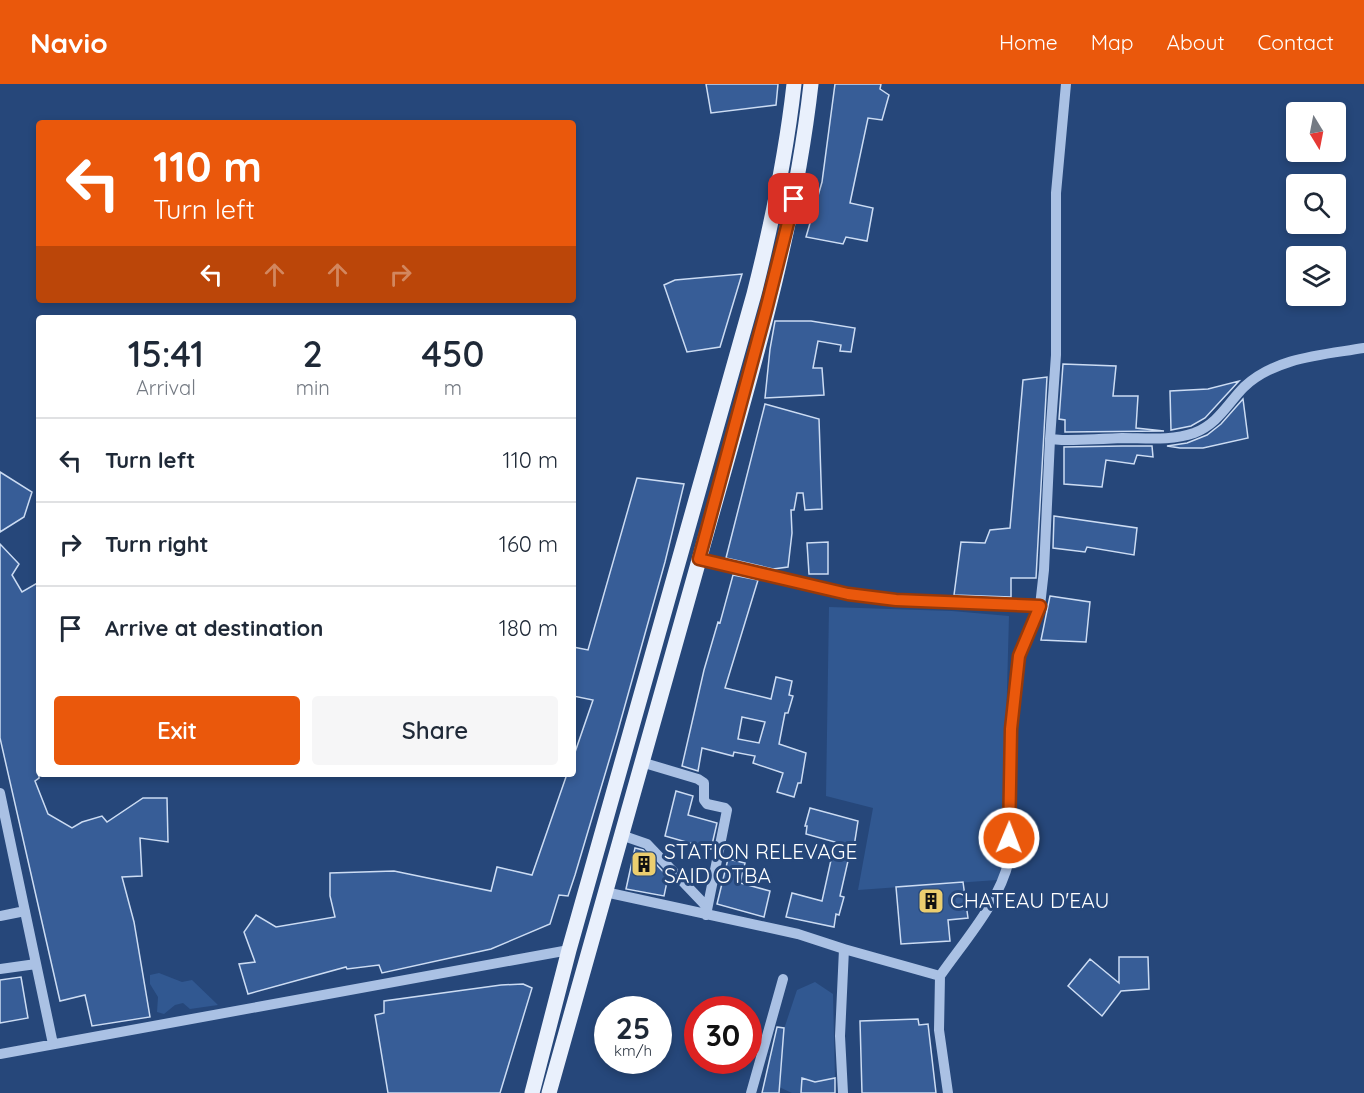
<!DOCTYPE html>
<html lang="en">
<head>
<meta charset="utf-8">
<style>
	:root { --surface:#fff; --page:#f6f6f7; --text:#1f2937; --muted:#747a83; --line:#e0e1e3; --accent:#ea580c }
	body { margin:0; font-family:Quicksand,sans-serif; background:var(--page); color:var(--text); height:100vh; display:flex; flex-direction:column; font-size:22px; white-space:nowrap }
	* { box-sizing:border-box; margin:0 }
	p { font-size:20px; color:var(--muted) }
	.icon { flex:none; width:33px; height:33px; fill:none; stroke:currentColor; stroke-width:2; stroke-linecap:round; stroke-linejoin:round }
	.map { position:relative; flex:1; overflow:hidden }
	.side { position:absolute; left:36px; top:231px; width:540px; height:462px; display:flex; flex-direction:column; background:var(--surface); border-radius:6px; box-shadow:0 3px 9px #0003 }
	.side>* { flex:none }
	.guide { position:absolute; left:36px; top:36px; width:540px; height:183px; border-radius:6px; box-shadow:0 3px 9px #0003; background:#ea580c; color:#fff; overflow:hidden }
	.needle { width:39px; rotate:170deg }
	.tools { position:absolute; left:1286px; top:18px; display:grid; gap:12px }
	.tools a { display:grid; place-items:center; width:60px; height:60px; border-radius:6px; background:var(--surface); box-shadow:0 3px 9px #0003; font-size:30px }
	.speed { position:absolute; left:594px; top:912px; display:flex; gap:12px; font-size:30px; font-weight:700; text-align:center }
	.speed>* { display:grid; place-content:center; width:78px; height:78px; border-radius:50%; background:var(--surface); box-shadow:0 3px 9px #0003; line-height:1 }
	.speed small { font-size:15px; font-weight:400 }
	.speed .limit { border:9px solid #d22; background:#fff; color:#111 }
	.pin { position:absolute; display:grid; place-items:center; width:51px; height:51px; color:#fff; margin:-26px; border-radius:12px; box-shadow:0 3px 9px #0006 }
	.me { position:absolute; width:66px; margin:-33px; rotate:1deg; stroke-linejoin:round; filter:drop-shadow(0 0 4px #0008) }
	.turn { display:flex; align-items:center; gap:21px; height:126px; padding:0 18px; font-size:27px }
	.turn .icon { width:78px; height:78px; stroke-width:2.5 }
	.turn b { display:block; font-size:42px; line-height:51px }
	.lanes { display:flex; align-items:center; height:57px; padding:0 18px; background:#0003; justify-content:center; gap:30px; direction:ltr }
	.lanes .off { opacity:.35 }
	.eta { display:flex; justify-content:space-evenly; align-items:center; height:102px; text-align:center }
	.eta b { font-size:36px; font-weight:600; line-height:42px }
	.cta { display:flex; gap:12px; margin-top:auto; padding:12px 18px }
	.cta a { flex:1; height:69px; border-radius:6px; background:var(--accent); color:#fff; font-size:24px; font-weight:600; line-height:69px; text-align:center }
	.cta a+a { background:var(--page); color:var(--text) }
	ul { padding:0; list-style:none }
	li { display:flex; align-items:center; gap:18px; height:84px; padding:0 18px; border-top:2px solid var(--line) }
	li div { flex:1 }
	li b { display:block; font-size:22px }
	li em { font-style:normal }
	header { display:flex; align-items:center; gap:36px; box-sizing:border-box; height:84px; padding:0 30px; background:var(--accent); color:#fff }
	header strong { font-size:28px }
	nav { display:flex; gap:33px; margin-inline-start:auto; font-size:21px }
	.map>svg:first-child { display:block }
</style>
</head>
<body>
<header>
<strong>Navio</strong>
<nav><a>Home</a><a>Map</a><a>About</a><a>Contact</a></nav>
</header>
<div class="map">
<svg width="1364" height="1009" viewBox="0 0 1364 1009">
	<rect width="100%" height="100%" fill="#26477a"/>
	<!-- green -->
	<path fill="#315891" d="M829,523l123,4 57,5 -7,258 -5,6 -139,10 15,-82 -47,-12z
		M159,889l23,9 10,-2 26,25 -28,4 -7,-6 -8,2 -11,9 -7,-2 1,-15 -8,-13v-9z
		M815,898l18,12 2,84 -20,4 -13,-4 -1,15h-9l-13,-6 5,-58 13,-39z"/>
	<!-- building -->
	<path fill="#375d97" stroke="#ccdcf3" stroke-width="1.5" fill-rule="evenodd" d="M706,0h72l-2,21 -65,8z
		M835,0h46l-1,5 9,6 -7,25 -14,-2 -18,85 23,5 -6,33 -21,-4 -3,7 -37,-7 16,-55z
		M742,190l-22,73 -33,5 -23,-67 11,-5z
		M775,237h36l44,7 -4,24 -11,-1 1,-6 -23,-4 -5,27h9l2,27 -59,3 5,-49z
		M1063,280l53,2 -3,30h25l-2,32 28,3 -99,1v-12l-6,-1z
		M1047,293l-11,201h-25v19l-57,-2 7,-53 24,1 5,-13 20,-2 13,-148z
		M1239,297l-34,37 -14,8 -20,4 -1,-39 38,-2z
		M1243,315l5,39 -45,10h-23l-13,-2 20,-3 20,-8 14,-11z
		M765,320l54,15 3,90 -17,1 -2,-17h-6l-3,17h-3l1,23 -4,34 -15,2 -47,-11z
		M1122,362h30l1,11 -16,-2 -3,9 -28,-4 -4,27 -38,-3v-37z
		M0,388l32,20 -8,25 -24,15z
		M637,394l47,6 -19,78 -48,172 -42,141 -7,21 -9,-1 -9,29 -59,25 -109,24 -3,-8 -32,4 -1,-2 -98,27 -9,-30 16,-2 -11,-30 12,-17 20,12 59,-10 -5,-21v-23l64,-2 97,20 6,-24 35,8 35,-101h6v-16l20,-58 -20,-4v-49l15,3z
		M1054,432l83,12 -3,27 -47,-8 -2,5 -32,-4z
		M828,458v32h-19l-2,-31z
		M0,460l19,20 -7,11 10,17 17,-10v196l-4,3 13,33 24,14 10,-6 20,-6 5,6 36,-24h24l1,44 -28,-4 2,38 -20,1 12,45 16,95 -58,9 -7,-31 -25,6 -60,-263z
		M733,491l25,5 -33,108 46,11 5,-22 16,4 -3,14 4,1 -5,17h-3l-6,31 27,9 -5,30h-3l-4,14 -17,-5 6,-19 -30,-10 2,-7 -21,-4 -1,4 -31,-8 -4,23 -16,-5 22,-96 14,-48 2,1zM742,633l23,5 -6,21 -21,-4z
		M1050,512l40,6 -4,40 -45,-2z
		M676,707l17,5 -5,19 29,8 -6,26 -46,-13z
		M810,724l48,13 -5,32 -3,-1 -10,44 4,1 -5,18 -3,-1 -2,13 -48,-10 6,-24 30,8 13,-59 -29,-8 1,-8h-2z
		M635,764l8,2 25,27 -4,19 -38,-7z
		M728,775l17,4 -5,20 30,8 -6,26 -47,-13z
		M963,798l5,36 -20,2 2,21 -49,3 -5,-57z
		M1119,873h29l1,32 -28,2 -19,25 -34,-30 22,-27 29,24z
		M21,893l7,41 -28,5v-43z
		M523,900l9,4 -32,105h-112l-13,-78 9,-2v-12l117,-16z
		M918,935l1,6 9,-1 8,69h-74l-2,-72z
		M777,943l7,1 -5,65h-17z
		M802,994l13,4 20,-4v15h-34z"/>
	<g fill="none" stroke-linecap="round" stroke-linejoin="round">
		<!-- minor -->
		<path stroke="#aac1e4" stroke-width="10" d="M1050,355l12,1c20,0 40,-1 60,-2 24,0 49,3 72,-5 24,-9 34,-30 50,-46 32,-30 79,-32 120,-39
			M699,475l149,35 48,6 144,6
			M641,678l57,17 6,4v17l3,4 18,4 2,2 -21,105
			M0,709l53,251
			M621,751l26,9 60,63
			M605,808l193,42 46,15 -4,87 3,57
			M0,832l25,-5
			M844,865l96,27 -1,54 9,63
			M0,885l36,-5
			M940,892c25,-36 59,-73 69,-116l2,-131 8,-73 21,-50 4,-36 6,-131 6,-84v-162l10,-109
			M0,970l569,-104
			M751,1009l32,-114"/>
		<!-- major -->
		<path stroke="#e9f0fc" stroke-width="15" d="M532,1009l37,-143 185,-656c18,-71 32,-138 40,-210
			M549,1009c52,-189 106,-377 159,-565 41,-146 86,-293 103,-444"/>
	</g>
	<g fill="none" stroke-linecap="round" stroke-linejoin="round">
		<!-- route casing -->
		<g stroke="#983908" stroke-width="15">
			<path id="route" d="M794,115l-28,111 -67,249 149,35 48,6 144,6 -21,50 -8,73 -2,109"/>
		</g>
		<!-- route -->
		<use href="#route" stroke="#ea580c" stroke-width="10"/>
	</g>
	<!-- icons -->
	<defs>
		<g id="building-square" transform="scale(1.35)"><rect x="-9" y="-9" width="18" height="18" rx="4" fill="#ecce6f" stroke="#26477a"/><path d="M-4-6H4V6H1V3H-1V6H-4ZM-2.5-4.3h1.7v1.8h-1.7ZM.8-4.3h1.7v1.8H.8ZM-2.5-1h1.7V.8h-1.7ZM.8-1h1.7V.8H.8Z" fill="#111"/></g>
	</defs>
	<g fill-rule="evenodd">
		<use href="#building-square" x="644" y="780"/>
		<use href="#building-square" x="931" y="817"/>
	</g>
	<g text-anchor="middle" stroke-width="6" stroke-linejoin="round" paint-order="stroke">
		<!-- poi labels -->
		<g font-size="21" fill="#fff" stroke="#26477a" text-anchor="start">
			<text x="664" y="775">STATION RELEVAGE<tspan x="664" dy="24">SAID OTBA</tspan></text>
			<text x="950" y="824">CHATEAU D'EAU</text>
		</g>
	</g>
</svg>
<div class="tools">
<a><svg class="needle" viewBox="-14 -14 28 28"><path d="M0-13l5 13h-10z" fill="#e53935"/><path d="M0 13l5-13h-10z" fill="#747a83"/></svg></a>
<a><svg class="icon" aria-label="search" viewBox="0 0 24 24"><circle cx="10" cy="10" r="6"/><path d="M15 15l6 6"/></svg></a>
<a><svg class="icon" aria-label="layers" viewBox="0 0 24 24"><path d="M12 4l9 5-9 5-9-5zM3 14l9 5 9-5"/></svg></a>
</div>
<div class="speed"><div>25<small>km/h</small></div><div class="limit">30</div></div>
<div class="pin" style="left:794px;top:115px;background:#d93025"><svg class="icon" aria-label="arrive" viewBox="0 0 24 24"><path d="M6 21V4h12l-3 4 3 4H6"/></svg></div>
<svg class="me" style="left:1009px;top:754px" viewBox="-20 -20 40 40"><circle r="17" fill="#ea580c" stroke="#fff" stroke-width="3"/><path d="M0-11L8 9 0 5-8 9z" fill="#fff"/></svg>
<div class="guide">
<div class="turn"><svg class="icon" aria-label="left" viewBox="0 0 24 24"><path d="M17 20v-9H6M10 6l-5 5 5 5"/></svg><div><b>110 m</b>Turn left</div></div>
<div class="lanes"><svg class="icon" aria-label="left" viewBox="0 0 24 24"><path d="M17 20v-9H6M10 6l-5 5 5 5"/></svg><svg class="icon off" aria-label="ahead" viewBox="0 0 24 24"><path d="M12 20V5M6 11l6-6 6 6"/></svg><svg class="icon off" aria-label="ahead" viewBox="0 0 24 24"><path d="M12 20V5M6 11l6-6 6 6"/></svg><svg class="icon off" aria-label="right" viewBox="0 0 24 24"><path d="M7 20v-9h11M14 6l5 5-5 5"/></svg></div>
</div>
<section class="side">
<div class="eta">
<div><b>15:41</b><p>Arrival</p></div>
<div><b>2</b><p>min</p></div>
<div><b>450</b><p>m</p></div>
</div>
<ul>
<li><svg class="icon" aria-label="left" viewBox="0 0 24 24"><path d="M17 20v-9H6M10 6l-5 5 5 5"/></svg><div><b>Turn left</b></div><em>110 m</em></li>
<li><svg class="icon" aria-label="right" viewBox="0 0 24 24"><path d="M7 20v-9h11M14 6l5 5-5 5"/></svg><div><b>Turn right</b></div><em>160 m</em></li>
<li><svg class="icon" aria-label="arrive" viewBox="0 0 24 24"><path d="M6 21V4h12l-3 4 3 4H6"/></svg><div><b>Arrive at destination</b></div><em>180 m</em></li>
</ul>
<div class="cta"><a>Exit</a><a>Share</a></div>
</section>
</div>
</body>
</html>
